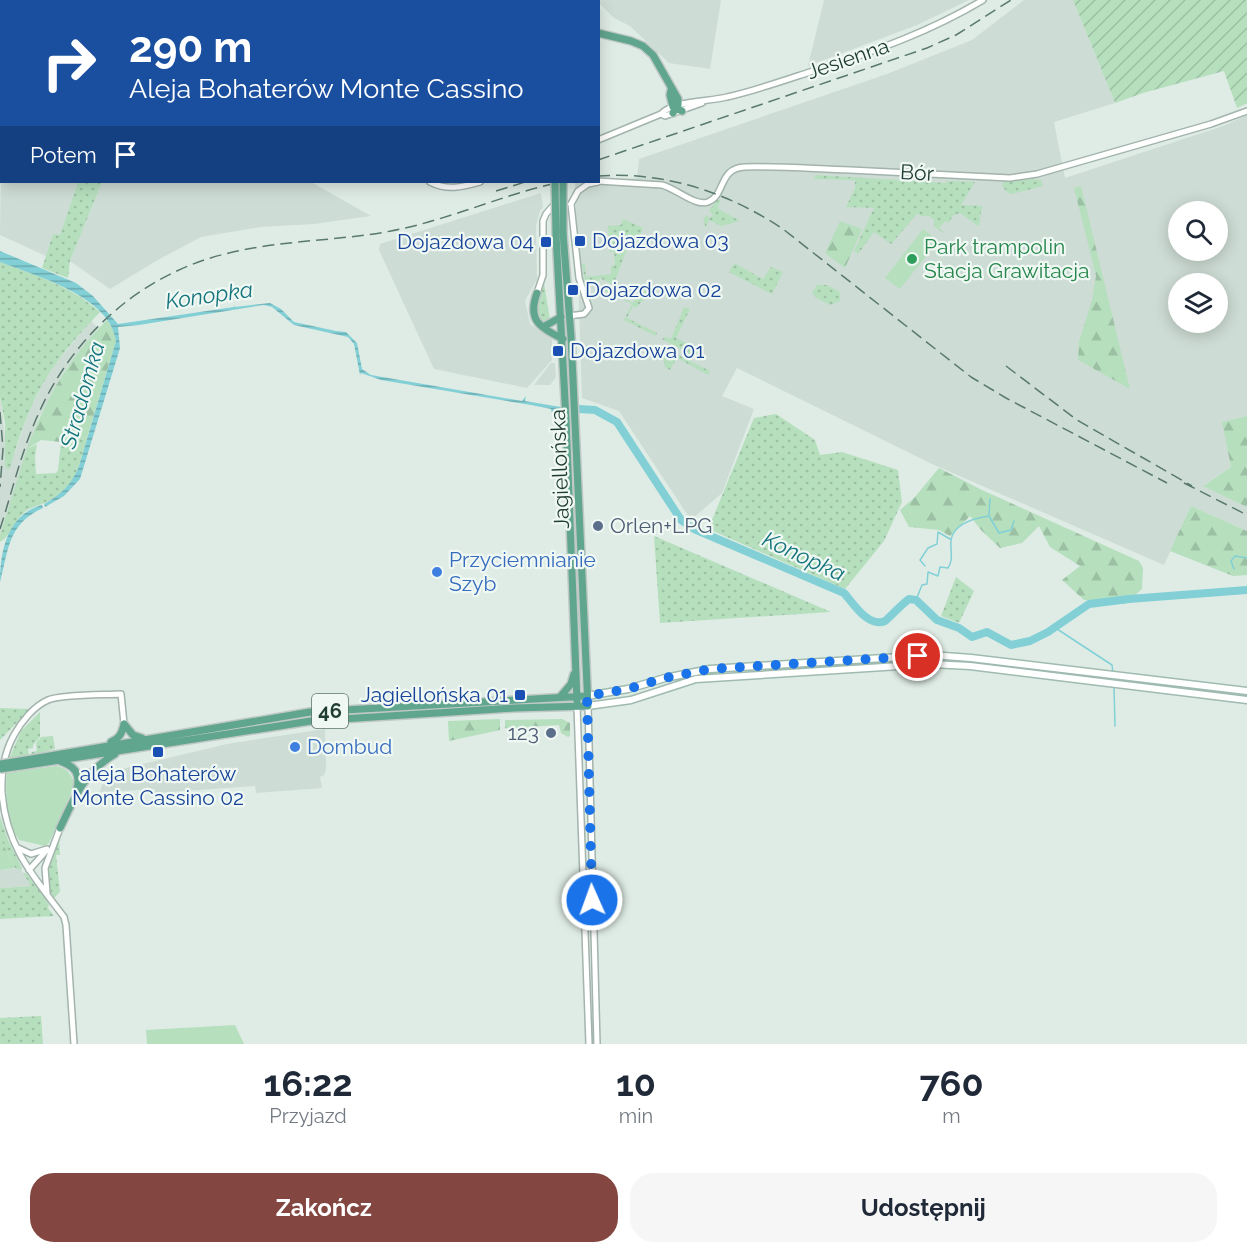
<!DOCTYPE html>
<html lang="pl">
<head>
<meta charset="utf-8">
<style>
	:root { --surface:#fff; --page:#f6f6f7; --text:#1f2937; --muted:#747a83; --accent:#834640 }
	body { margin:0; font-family:Raleway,sans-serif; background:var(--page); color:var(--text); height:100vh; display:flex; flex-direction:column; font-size:22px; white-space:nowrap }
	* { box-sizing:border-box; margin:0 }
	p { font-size:20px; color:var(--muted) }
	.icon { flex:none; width:33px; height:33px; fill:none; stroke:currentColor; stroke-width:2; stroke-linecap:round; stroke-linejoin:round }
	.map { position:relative; height:1044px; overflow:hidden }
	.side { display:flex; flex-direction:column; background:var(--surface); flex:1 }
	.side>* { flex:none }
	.banner { position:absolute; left:0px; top:0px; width:600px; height:183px; box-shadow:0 3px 15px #0003; background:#1a4fa0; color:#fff; overflow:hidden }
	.fabs { position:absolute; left:1168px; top:201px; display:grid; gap:12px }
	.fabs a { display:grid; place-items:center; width:60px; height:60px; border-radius:50%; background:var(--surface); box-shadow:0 3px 15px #0003; font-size:30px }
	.pin { position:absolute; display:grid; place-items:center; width:51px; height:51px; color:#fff; margin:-26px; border:3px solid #fff; border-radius:50%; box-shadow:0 2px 6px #0007 }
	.me { position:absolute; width:66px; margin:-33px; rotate:358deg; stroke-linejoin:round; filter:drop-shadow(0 0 4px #0008) }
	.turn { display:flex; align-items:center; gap:21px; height:126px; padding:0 30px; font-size:27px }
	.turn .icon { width:78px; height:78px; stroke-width:2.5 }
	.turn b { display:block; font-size:42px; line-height:51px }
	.then { display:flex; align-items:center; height:57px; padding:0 30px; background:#0003; gap:12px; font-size:22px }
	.eta { display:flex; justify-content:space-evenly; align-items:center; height:102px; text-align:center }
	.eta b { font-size:36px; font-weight:700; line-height:42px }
	.cta { display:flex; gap:12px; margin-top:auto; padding:12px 30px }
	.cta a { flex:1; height:69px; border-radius:24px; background:var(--accent); color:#fff; font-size:24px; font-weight:700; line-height:69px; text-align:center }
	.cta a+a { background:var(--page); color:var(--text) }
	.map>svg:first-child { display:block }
</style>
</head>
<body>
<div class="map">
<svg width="1247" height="1044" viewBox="0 0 1247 1044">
	<defs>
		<pattern id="grass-dots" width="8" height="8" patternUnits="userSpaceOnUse" patternTransform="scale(1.5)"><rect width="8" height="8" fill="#b6dfbe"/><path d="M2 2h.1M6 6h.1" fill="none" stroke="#9cc0a4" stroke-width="1.8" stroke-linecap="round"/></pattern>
		<pattern id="forest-firs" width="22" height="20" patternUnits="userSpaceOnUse" patternTransform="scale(1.5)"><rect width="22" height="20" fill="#b6dfbe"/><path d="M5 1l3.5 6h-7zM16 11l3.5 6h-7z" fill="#9cc0a4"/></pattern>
		<pattern id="garden-furrows" width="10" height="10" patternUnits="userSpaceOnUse" patternTransform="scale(1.5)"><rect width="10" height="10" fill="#b6dfbe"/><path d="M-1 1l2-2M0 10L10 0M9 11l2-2" fill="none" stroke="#9cc0a4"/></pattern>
		<pattern id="water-rules" width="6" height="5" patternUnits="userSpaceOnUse" patternTransform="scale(1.5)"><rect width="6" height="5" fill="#82d0d6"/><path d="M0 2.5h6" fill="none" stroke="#6aaaae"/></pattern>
	</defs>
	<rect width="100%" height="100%" fill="#dfece5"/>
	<!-- built -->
	<path fill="#cddcd4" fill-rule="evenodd" d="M339,0h223l-224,1z
		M596,0h125l-11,69 -41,-6 -39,-37 -16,-8z
		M824,0h145l-52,25 -109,41z
		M1024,0h49l42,103 -61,19 11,56 158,-52 24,-11v301l-24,6 8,45 -27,18 43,22v24l-56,-25 -27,59 -232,-101 -195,-96 -15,28 32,13 -32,84 -31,27 -72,-109 -37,-13 -7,-216 62,-4 2,-19 248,-85 85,-34zM1179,212h39v38h-39zM1179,284h39v38h-39z
		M1,163l1,19h76l-18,54 -7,-2 -7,22 -46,-21z
		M102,182h209l60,34 -57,8 -53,3 -60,10 -45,24 -46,28 -40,-28z
		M541,193l2,14 -3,4 -4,15 1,53 -12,22 5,23 22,16v20l-25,28 -93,-19 -55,-119 1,-6z
		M91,321l7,7 -33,42 -27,49 -38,116v-138l9,72 19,-55 15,-31 13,-20z
		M551,363h4l1,14 -6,8h-16z
		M325,729l1,40 -2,6 -4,2 2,11 -66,5 -1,-7 -100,7v-4l-55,3 2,-7 20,-16 105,-25z
		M20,868l12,18 -32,2v-18z"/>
	<!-- grass -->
	<path fill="url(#grass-dots)" d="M816,175l130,8 1,-2 28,1 -14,23 22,1c-4,7 -1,15 -5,20l-18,-13 -6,2 -6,8 -3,-2 -6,7 6,5h-2l-9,-7v-6l-5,-4h-7l-5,-2 -26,30 -17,-12 -16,22 -4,-3 20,-43 -28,-1 9,-19v-8l-41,-1z
		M1033,179l8,1 2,6 -31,8 -4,-1 -6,-7 1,-4z
		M78,182h24l-32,79 -2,17 -26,-10 11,-34 7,1z
		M717,200h4l-4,8 23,13 -19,5 -12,-6 -3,7 -3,-6 3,-6 4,3 3,-3 -4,-4z
		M623,219l20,9 -6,15 -16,-7 -2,2 10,5 -14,38 5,4v3l-20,-10 -3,6 36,19 9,-18 8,4 -6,12v-2l-8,9 -3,-2 -6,12 30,15 -1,3 -32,-16 8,-16 -45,-22 -1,4 -4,-22h3l1,13 25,-3v-8l4,-1 -1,-13h-4l-2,-26 13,-1z
		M0,262c35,13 71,24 100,50 -15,16 -30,32 -43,50 -23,31 -37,70 -47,107l-5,-1v-45l-5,-26z
		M734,263l29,16 8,-12 12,5 -11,22 -43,-22z
		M544,283l6,37 -3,3c-19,-7 -8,-27 -3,-40z
		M817,285h10l13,7v9l-10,4 -14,-7 -4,-5z
		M684,307l6,2 -14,29 18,9 -1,2 4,2 4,-8 3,3 -5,9 -5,1 -32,-17 3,-2 6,2z
		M668,350l42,21 -2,4 -31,-17 -7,12 -5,-3 -2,-9z
		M776,414l39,26 5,15 22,-3 56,18 4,32 -18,39 -39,48 -132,-58 -4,-4 45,-109z
		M569,419h3l8,213h-2l-1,-12z
		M87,438c-8,28 -11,48 -38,63 -7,4 -15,5 -22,9 -12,8 -15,25 -27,32v-7l27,-86 10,-5 -2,12 1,18 20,-1 2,-3 3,-28z
		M654,536l177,76 -171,11z
		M956,577l18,14 -15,32 -18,-7z
		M502,703l-35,5 -115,7 -222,30 188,-31z
		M0,708l30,1 -30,31z
		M40,712v25l-7,8v3l-5,1 1,6 -20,4 12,-28z
		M53,736l2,13 -23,6 -1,-3 6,-1 -1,-8 5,-6z
		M0,816l8,24 14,28 -1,2 -6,-2 -15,-30z
		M59,839l1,16h-4l4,37 -6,6c-14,-21 -3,-38 5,-59z
		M23,873h3l21,28 2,4 -1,3 6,8 -54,3v-31l31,-2z
		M41,1016l2,28h-43v-26z"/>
	<!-- forest -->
	<path fill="url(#forest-firs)" d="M1081,186l49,203 -52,-29 1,-18 13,-42 4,-24 -22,-88z
		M840,221l22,8 -17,39 -20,-15z
		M107,320l8,13 1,8 -29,97 -26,4 -20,-2 -14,9c18,-49 42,-92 80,-129z
		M1247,416v91l-44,-21 28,-19 -9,-45z
		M939,468l43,22 157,71 4,7 -1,21 -17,15 -41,-4 -22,-20 18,-14 -30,-19 -11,-21 -17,17 -22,5 -19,-18 -11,-14 -20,20 -11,-6 -30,-3 -9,-17 14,-12z
		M1191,506l56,25v44l-14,1 -63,-25z
		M500,719v11l-51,11 -1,-20z
		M562,719l8,4v13l-2,1 -7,-4 -2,-8 -30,2 -14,5 -10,-4v-8z
		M0,838l15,30 -15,2z"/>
	<!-- park -->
	<path fill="#b6dfbe" d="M923,229l15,12 -38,48 -15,-11z
		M56,766c11,2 18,10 18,21l-25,56 -4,3 -26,-6c-13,-17 -14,-46 -12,-67z
		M235,1025l9,19h-97l-1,-14z"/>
	<!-- garden -->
	<path fill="url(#garden-furrows)" d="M1073,0h174v103l-10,5 -13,-37 -81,22 -28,10z"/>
	<!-- water -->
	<path fill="url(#water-rules)" d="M0,251l76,32 17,13 25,28 116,-17v-2l1,2 35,-4 11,6 13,13 42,9 10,1 11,11 5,26 9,6 151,26 4,-5 -1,5 36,6v4l-7,-2 -2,4 -1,-4 -20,-4 -150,-25 -20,-7 -1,2 -6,-31 -6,-7 -54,-12 -22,-18 -8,-2 -125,20 -21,2 2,21 -40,131 -16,17 -19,11 -1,-3c18,-10 27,-19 35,-38l37,-125c-6,-45 -80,-65 -116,-79z
		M42,505l1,3c-35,16 -34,40 -43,74 0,-32 8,-68 42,-77z"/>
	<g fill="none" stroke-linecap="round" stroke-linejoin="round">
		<!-- stream -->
		<path stroke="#82d0d6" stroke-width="1.5" d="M989,515l1,-16
			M925,566l-5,-6 8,-12 9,-4 1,-12 12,7
			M1234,569l-3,-8 4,-5 12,2
			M916,600l6,-15 5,-1 1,-12 10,4 2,-9 8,1c6,-9 2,-17 3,-28 3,-17 24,-22 38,-24l10,17 12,-3 3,-9
			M1054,627l58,38 1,8
			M1114,687l1,39"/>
		<!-- river -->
		<path stroke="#82d0d6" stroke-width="8" d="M569,409h2
			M579,409l16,1 22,12 64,98 13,9 150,64c9,10 24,35 41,28 3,-2 19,-19 24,-22l7,1 21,20 22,8 13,9 15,-5 24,13 19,-4 18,-9 41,-28 40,-5 118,-9"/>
		<!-- tertiary casing -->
		<g stroke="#a2b4ac" stroke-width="8">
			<path id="tertiary" d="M74,0l2,2
				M661,114l4,2 37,-13
				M598,140l63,-26c13,-14 47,-12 66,-17 31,-7 61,-18 92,-28 57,-18 112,-38 164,-69
				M598,181l64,4c13,3 34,22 46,17 18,-7 10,-34 37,-35 35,-1 70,2 105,3 53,3 107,5 160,8l27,-4 174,-50 36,-13
				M430,182c17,9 32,5 50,0
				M537,293l6,-18v-54l3,-7 6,-7 14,-3
				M569,316l15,-2 5,-6 -10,-30 -8,-74 7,-13 10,-7 10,-2
				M577,706l12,338
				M588,706l9,338
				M18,848l13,6 16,-5
				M29,870l17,-19
				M47,893l-2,-25 15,-40
				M74,1044l-8,-119 -2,-8c-31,-41 -58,-71 -62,-124 -1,-21 2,-40 12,-58 7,-13 20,-29 34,-35 14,-6 56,-5 73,-6l3,30"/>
		</g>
		<!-- secondary casing -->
		<g stroke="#9fbbaf" stroke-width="9">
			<path id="secondary" d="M587,696l41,-7 37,-11 45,-9 221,-14 40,3 276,33
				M588,706l43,-6 65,-21 235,-15 39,2 277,34"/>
		</g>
		<!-- primary casing -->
		<g stroke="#c0c9c6" stroke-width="10">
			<path id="primary" d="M577,2l1,-2
				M585,2l1,-2
				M598,33l33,8 12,5 10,9 25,44v6l-5,8
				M671,90l-1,5 3,12 9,4
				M556,235l10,184 11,282
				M537,293c-10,27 3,35 26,46
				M543,327l18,-10
				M560,697l11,-13 3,-10
				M124,724l9,11 9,3
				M111,742c9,-4 11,-9 13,-18
				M20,761l290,-49 277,-16
				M60,761c14,5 21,12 17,27
				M21,766l290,-45 203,-13 74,-2 -17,-370 -8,-103
				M60,828c15,-31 24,-56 55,-74"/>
		</g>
		<!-- tertiary -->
		<use href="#tertiary" stroke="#fff" stroke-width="5"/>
		<!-- secondary -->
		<use href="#secondary" stroke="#fff" stroke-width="6"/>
		<!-- primary -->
		<use href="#primary" stroke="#60a58e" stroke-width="7"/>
		<!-- rail -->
		<path stroke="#59796e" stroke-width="1.5" stroke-dasharray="12 6" stroke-linecap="butt" d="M598,160l329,-112 29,-13 55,-35
			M598,176c67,-5 131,17 185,53l188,148 35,21 161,85
			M496,191l29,-9
			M1006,366l71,54 115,66
			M0,412l3,37 -3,38
			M1184,483l63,32
			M0,529c12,-37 21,-76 37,-112 35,-81 105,-144 192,-164 53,-13 109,-12 162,-22 58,-11 113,-37 170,-49"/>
		<!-- primary-bridge casing -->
		<g stroke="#c0c9c6" stroke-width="10" stroke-linecap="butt">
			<path id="primary-bridge" d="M555,182l1,53
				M563,182v51
				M0,764l20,-3
				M0,769l21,-3"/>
		</g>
		<!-- primary-bridge -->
		<use href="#primary-bridge" stroke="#60a58e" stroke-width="7"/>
	</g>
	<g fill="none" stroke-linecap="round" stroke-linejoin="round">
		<!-- route -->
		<path stroke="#1a73e8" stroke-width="10" stroke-dasharray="0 18" d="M592,900l-5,-204 41,-7 37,-11 45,-9 208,-13"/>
	</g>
	<!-- markers -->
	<g fill="#1a4fb4" stroke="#f0f8f3" stroke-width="2">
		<rect x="574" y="235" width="12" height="12" rx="3"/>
		<rect x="540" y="236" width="12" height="12" rx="3"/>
		<rect x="567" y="284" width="12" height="12" rx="3"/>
		<rect x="552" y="345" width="12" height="12" rx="3"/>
		<rect x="514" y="689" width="12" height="12" rx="3"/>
		<rect x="152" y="746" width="12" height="12" rx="3"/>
	</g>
	<circle fill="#2e9e5b" stroke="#f0f8f3" stroke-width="2" cx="912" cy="259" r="6"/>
	<g fill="#5c6f8a" stroke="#f0f8f3" stroke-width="2">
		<circle cx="598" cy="526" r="6"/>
		<circle cx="551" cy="733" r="6"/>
	</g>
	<g fill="#3f7fe0" stroke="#f0f8f3" stroke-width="2">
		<circle cx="437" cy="572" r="6"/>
		<circle cx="295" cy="747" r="6"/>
	</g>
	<g text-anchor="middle" stroke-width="4.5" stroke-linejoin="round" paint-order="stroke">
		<!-- shield labels -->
		<rect fill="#f0f8f3" stroke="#5e756c" stroke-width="1.5" x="312" y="694" width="36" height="34" rx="4.5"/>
		<g font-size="20" font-weight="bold" fill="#1f3d32">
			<text x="330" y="718">46</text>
		</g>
		<!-- street labels -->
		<g font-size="21" fill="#1f3d32" stroke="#f0f8f3">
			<text transform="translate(848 59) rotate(-19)" y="7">Jesienna</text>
			<text transform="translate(917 173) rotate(3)" y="7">Bór</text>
			<text transform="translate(560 469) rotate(-92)" y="7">Jagiellońska</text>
		</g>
		<!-- transit labels -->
		<g font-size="21" fill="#164399" stroke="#f0f8f3" text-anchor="start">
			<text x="592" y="248">Dojazdowa 03</text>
			<text x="534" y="249" text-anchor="end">Dojazdowa 04</text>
			<text x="585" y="297">Dojazdowa 02</text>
			<text x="570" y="358">Dojazdowa 01</text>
			<text x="508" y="702" text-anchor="end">Jagiellońska 01</text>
			<text x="158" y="781" text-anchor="middle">aleja Bohaterów<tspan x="158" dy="24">Monte Cassino 02</tspan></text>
		</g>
		<!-- leisure labels -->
		<g font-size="21" fill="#27864d" stroke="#f0f8f3" text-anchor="start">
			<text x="924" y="254">Park trampolin<tspan x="924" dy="24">Stacja Grawitacja</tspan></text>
		</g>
		<!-- service labels -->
		<g font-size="21" fill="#4e5e75" stroke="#f0f8f3" text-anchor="start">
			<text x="610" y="533">Orlen+LPG</text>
			<text x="539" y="740" text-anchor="end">123</text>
		</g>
		<!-- shop labels -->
		<g font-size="21" fill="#366cbe" stroke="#f0f8f3" text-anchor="start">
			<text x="449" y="567">Przyciemnianie<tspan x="449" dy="24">Szyb</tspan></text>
			<text x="307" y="754">Dombud</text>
		</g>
		<!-- water labels -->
		<g font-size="22" font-style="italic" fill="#14747d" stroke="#f0f8f3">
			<text transform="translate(209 295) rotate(-8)" y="8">Konopka</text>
			<text transform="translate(82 395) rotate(-74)" y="8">Stradomka</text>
			<text transform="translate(804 556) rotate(25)" y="8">Konopka</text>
		</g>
	</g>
</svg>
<div class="fabs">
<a><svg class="icon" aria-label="search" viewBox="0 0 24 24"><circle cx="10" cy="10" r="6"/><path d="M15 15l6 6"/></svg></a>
<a><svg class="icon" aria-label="layers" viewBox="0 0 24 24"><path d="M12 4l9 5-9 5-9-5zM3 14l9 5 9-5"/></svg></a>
</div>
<div class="pin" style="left:918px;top:656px;background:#d93025"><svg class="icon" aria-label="arrive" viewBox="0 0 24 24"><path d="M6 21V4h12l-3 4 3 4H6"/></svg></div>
<svg class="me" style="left:592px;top:900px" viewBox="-20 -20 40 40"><circle r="17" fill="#1a73e8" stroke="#fff" stroke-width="3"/><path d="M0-11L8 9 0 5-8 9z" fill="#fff"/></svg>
<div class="banner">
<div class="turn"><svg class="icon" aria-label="right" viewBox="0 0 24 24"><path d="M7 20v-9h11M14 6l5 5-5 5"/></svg><div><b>290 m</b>Aleja Bohaterów Monte Cassino</div></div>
<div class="then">Potem<svg class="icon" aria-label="arrive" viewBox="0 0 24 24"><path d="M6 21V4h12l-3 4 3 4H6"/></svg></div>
</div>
</div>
<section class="side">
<div class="eta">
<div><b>16:22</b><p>Przyjazd</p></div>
<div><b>10</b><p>min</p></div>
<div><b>760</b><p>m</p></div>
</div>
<div class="cta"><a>Zakończ</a><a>Udostępnij</a></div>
</section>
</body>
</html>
